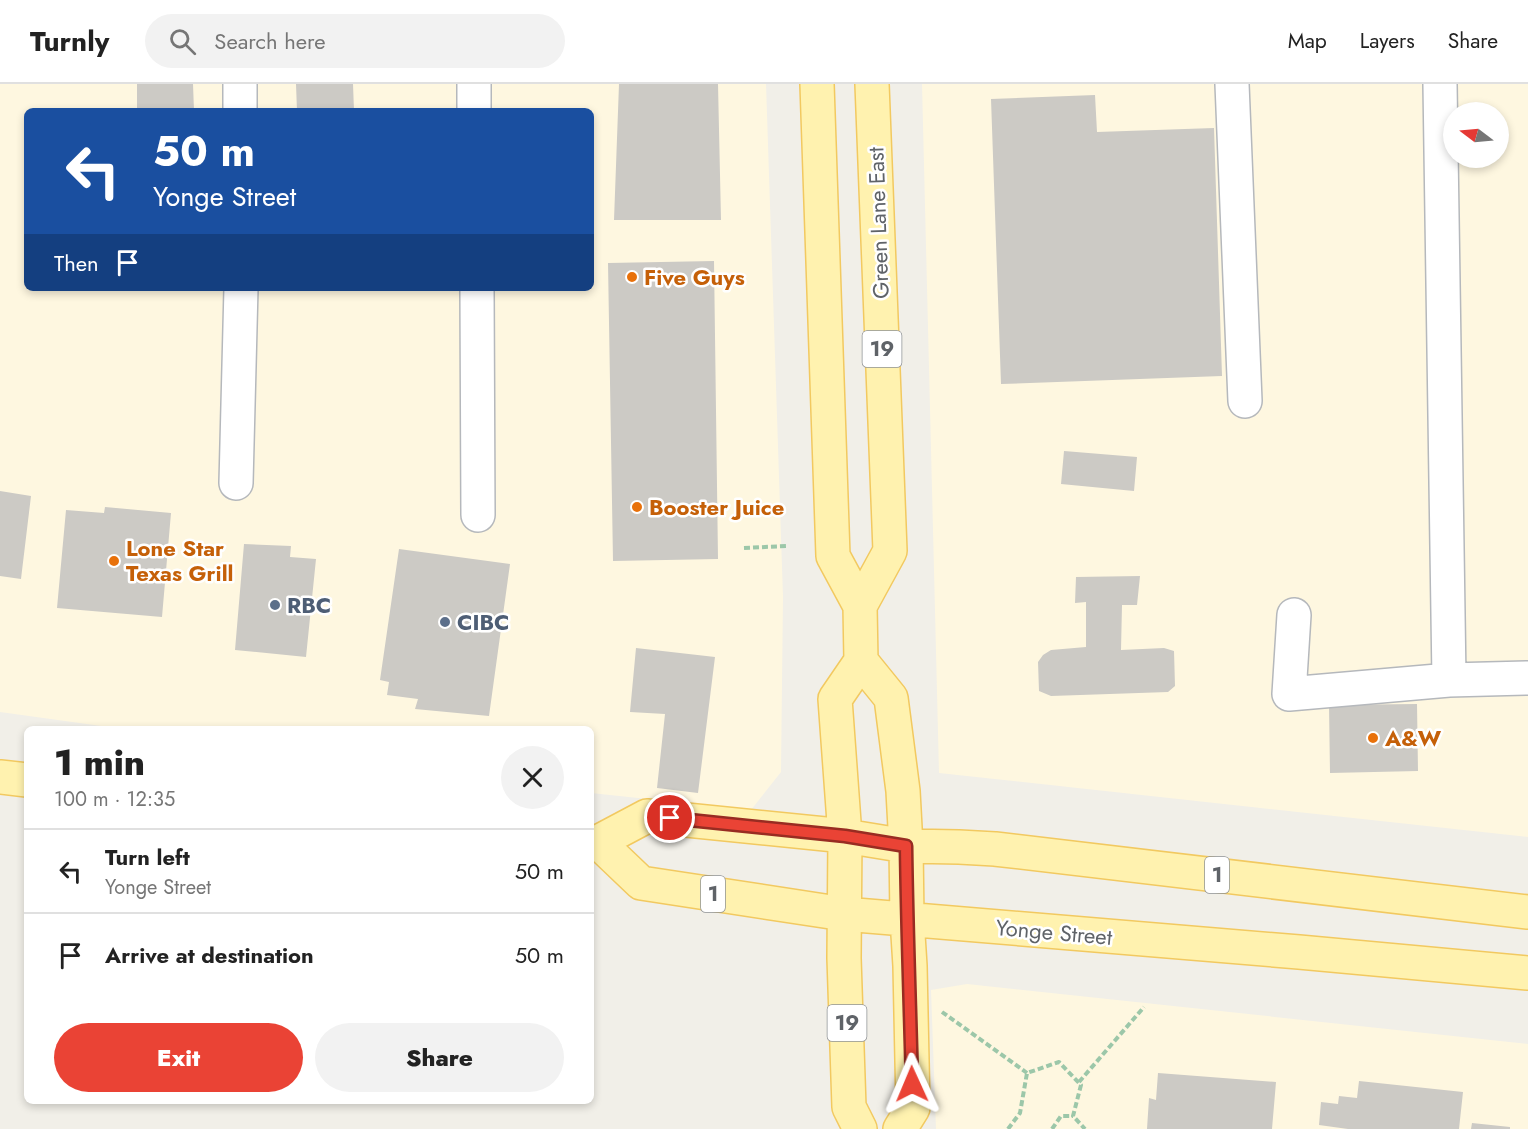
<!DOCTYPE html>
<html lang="en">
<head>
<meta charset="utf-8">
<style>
	:root { --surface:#fff; --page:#f2f2f2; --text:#222; --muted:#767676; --line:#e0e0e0; --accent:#ea4335 }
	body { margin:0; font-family:Jost,sans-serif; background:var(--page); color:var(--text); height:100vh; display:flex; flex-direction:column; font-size:22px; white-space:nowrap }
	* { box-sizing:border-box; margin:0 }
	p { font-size:20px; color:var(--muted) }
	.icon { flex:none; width:33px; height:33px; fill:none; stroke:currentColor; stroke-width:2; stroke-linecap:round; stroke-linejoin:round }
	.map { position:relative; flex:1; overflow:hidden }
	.panel { position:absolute; left:24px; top:642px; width:570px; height:378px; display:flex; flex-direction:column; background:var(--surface); border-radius:9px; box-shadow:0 3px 9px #0003 }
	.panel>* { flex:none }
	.hud { position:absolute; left:24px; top:24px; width:570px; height:183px; border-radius:9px; box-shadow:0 3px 9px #0003; background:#1a4fa0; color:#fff; overflow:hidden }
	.needle { width:39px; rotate:286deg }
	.fabs { position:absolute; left:1443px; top:18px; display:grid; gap:12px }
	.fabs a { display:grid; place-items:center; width:66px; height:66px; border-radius:50%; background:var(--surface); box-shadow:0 3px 9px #0003; font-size:30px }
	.pin { position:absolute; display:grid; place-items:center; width:51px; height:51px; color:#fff; margin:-26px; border:3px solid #fff; border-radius:50%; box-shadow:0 2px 6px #0007 }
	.me { position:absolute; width:66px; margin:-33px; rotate:359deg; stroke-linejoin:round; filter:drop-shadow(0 0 4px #0008) }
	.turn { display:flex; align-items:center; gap:21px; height:126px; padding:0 30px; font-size:27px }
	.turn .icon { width:78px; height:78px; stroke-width:2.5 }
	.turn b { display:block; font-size:42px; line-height:51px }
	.then { display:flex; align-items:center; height:57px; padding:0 30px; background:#0003; gap:12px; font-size:22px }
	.round { display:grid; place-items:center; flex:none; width:63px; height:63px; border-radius:32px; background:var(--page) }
	.summary { display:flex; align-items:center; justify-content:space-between; height:102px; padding:0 30px }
	h1 { font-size:36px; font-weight:800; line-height:45px }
	.action { display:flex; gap:12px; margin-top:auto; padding:12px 30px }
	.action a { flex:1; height:69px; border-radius:36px; background:var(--accent); color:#fff; font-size:24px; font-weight:800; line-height:69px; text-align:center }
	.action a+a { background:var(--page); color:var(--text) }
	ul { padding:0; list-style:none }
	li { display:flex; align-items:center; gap:18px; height:84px; padding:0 30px; border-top:2px solid var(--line) }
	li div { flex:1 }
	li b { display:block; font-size:22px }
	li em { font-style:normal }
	header { display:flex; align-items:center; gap:36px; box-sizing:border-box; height:84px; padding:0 30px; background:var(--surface); border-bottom:2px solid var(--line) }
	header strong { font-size:28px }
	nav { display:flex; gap:33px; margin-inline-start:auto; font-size:21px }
	.search { width:420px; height:54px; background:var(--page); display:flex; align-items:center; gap:15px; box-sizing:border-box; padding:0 21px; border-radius:33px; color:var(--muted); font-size:22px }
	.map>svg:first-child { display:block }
</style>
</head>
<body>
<header>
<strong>Turnly</strong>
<div class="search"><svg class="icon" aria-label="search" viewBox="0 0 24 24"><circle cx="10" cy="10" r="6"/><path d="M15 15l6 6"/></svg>Search here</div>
<nav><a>Map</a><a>Layers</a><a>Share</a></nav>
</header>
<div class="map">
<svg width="1528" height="1045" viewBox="0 0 1528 1045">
	<rect width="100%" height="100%" fill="#f1efe8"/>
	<!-- commercial -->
	<path fill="#fef7e0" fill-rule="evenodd" d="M0,0h766l17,513 -2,175 -30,38 -160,-17v-64h-468l-123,-17zM27,27h564v177h-564z
		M922,0h606v753l-589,-64zM1454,28h44v46h-44z
		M967,900l561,60v85h-592l-5,-139z"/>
	<!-- building -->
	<path fill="#cccac5" d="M137,0h56l1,27h-57z
		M296,0h57l1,27h-57z
		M619,0h99l3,136h-107z
		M1095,11l2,37 117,-4 8,248 -221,8 -10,-285z
		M714,177l4,298 -105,2 -5,-298z
		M1064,367l73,6 -3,34 -73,-7z
		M0,407l31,5 -10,83 -21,-3z
		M105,423l66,6 -9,104 -105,-9 9,-98 38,3z
		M244,460l47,2 -1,11 26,2 -10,98 -71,-7z
		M399,465l111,15 -21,152 -74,-7 3,-10 -31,-4 2,-13 -9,-2z
		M1140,492l-3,29h-15l-1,45 43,-2 10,3 1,35 -7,6 -117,4 -12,-5 -1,-29 5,-7 8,-5 35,-3v-45l-11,1 1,-26z
		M636,564l79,9 -17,136 -41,-5 8,-74 -35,-2z
		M1417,620l1,67 -88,2 -1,-68z
		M1158,989l118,9 -4,47h-125l2,-31 7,2z
		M1359,997l104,11 -4,37h-111l-29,-4 2,-23 17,2 1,-8 18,2z
		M1472,1039l38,4v2h-39z"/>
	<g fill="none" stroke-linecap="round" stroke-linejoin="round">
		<!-- minor casing -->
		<g stroke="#b5b8bc" stroke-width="36">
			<path id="minor" d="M240,0v27
				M1232,0l13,317
				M1440,0l9,596
				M474,27v-27
				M477,204l1,227
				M236,399l5,-195
				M1294,531l-5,79 160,-14 79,-2"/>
		</g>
		<!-- major casing -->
		<g stroke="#f2c960" stroke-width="36">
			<path id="major" d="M817,0l16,472 27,50 1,55 -26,38 10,137 -1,122 5,149 11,22
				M860,522l30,-55 -18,-467
				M861,577l30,37 12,93 3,55 1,73 3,47 3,142 -13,21
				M0,693l27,3
				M591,758h7l49,-26 198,20 61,10 53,1 36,2 533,63
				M598,758l43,41 203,31 455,38 229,21"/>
		</g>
		<!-- path -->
		<path stroke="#9cc7a9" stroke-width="4" stroke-dasharray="6 3" stroke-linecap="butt" d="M744,464l42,-2
			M942,928l85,61
			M1079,998l65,-75
			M1008,1045l12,-16 7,-40 32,-11 22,23 -8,31 12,13
			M1052,1045l9,-13h12"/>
		<!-- minor -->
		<use href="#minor" stroke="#fff" stroke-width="33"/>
		<!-- major -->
		<use href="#major" stroke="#fff2af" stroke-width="33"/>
	</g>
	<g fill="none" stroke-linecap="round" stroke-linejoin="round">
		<!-- route casing -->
		<g stroke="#982c22" stroke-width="15">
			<path id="route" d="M670,734l175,18 61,10c1,79 4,159 6,238"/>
		</g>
		<!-- route -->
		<use href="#route" stroke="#ea4335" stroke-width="10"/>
	</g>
	<!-- markers -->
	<g fill="#e8710a" stroke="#fff" stroke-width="2">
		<circle cx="632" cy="193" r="6"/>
		<circle cx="637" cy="423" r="6"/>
		<circle cx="114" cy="477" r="6"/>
		<circle cx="1373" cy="654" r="6"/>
	</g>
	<g fill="#5c6f8a" stroke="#fff" stroke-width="2">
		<circle cx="275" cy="521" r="6"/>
		<circle cx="445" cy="538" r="6"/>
	</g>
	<g text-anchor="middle" stroke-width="5" stroke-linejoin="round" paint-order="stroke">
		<!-- shield labels -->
		<g fill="#fff" stroke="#8f9295" stroke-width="1.5">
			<rect x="862.5" y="247" width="39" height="36" rx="4.5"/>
			<rect x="1205" y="773" width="24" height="36" rx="4.5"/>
			<rect x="701" y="792" width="24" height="36" rx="4.5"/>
			<rect x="827.5" y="921" width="39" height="36" rx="4.5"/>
		</g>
		<g font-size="21" font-weight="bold" fill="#5f6368">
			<text x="882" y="272">19</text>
			<text x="1217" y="798">1</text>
			<text x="713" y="817">1</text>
			<text x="847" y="946">19</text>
		</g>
		<!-- street labels -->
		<g font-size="22" fill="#5f6368" stroke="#fff">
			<text transform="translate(878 139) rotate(-92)" y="8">Green Lane East</text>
			<text transform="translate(1054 848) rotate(5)" y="8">Yonge Street</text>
		</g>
		<!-- food labels -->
		<g font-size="22" font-weight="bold" fill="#c56008" stroke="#fff" text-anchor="start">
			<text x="644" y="201">Five Guys</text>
			<text x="649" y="431">Booster Juice</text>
			<text x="126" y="472">Lone Star<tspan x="126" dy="25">Texas Grill</tspan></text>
			<text x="1385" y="662">A&amp;W</text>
		</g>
		<!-- service labels -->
		<g font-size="22" font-weight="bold" fill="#4e5e75" stroke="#fff" text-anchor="start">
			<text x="287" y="529">RBC</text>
			<text x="457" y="546">CIBC</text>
		</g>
	</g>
</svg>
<div class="fabs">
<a><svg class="needle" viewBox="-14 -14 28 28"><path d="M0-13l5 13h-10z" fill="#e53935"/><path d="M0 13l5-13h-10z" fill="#767676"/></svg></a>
</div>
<div class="pin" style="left:670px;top:734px;background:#d93025"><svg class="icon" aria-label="arrive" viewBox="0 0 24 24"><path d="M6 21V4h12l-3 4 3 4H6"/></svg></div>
<svg class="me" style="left:912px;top:1000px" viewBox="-20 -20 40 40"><path d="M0-17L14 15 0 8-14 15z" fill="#ea4335" stroke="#fff" stroke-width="4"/></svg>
<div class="hud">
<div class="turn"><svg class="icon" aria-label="left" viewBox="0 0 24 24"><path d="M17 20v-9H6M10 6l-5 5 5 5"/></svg><div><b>50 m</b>Yonge Street</div></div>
<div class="then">Then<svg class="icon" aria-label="arrive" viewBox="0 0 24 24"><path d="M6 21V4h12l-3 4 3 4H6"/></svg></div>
</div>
<section class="panel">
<div class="summary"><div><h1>1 min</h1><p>100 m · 12:35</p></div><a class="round"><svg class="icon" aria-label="close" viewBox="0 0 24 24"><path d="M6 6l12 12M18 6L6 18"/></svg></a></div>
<ul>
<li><svg class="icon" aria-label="left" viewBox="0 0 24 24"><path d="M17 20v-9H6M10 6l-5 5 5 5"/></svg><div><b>Turn left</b><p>Yonge Street</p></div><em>50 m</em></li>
<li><svg class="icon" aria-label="arrive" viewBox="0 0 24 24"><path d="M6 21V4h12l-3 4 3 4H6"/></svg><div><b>Arrive at destination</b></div><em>50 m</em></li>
</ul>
<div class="action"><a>Exit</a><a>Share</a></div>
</section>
</div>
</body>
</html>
